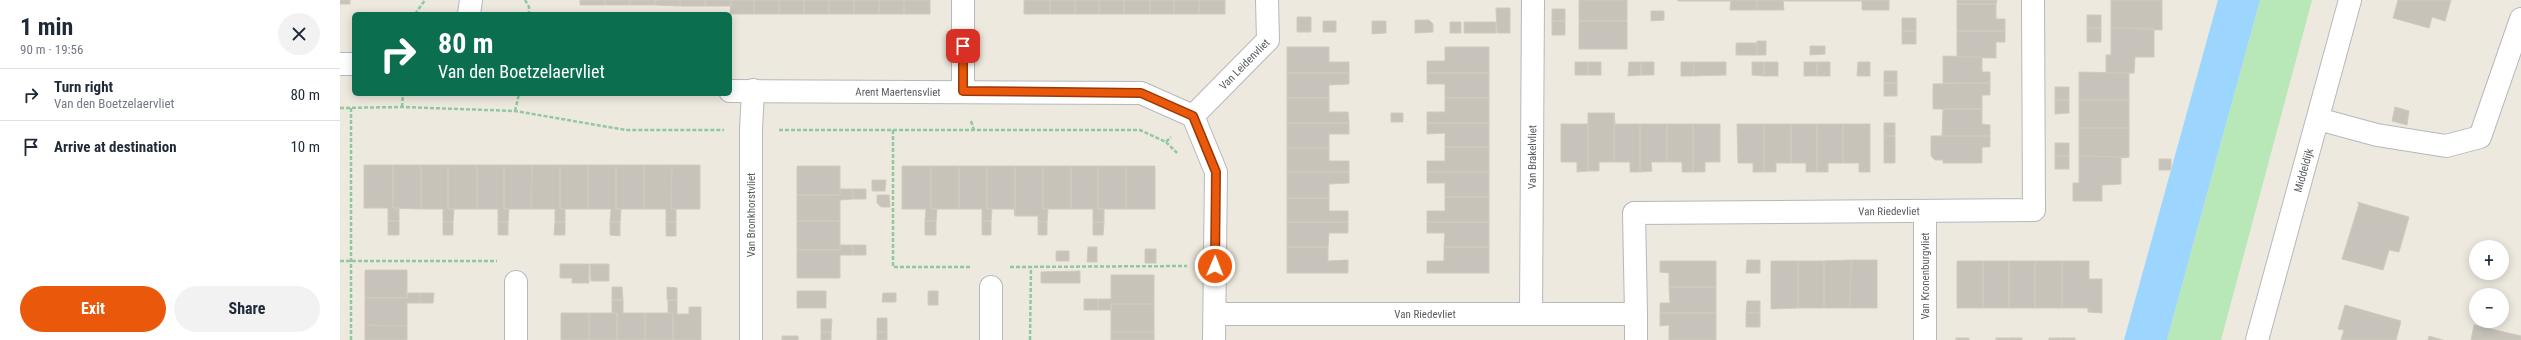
<!DOCTYPE html>
<html lang="en">
<head>
<meta charset="utf-8">
<style>
	:root { --surface:#fff; --page:#f2f2f3; --text:#1f2937; --muted:#747a83; --line:#e0e1e3; --accent:#ea580c }
	body { margin:0; font-family:"Roboto Condensed",sans-serif; background:var(--page); color:var(--text); height:100vh; display:flex; flex-direction:column; font-size:15px; white-space:nowrap }
	* { box-sizing:border-box; margin:0 }
	p { font-size:13px; color:var(--muted) }
	.icon { flex:none; width:22px; height:22px; fill:none; stroke:currentColor; stroke-width:2; stroke-linecap:round; stroke-linejoin:round }
	.map { position:relative; flex:1; overflow:hidden }
	.panel { display:flex; flex-direction:column; background:var(--surface); width:340px }
	.panel>* { flex:none }
	.hud { position:absolute; left:12px; top:12px; width:380px; height:84px; border-radius:6px; box-shadow:0 2px 10px #0003; background:#0b6e4f; color:#fff; overflow:hidden }
	.controls { position:absolute; left:2129px; top:240px; display:grid; gap:8px }
	.controls a { display:grid; place-items:center; width:40px; height:40px; border-radius:50%; background:var(--surface); box-shadow:0 2px 10px #0003; font-size:20px }
	.pin { position:absolute; display:grid; place-items:center; width:34px; height:34px; color:#fff; margin:-17px; border-radius:8px; box-shadow:0 2px 6px #0006 }
	.me { position:absolute; width:44px; margin:-22px; rotate:1deg; stroke-linejoin:round; filter:drop-shadow(0 0 3px #0008) }
	.turn { display:flex; align-items:center; gap:14px; height:84px; padding:0 20px; font-size:18px }
	.turn .icon { width:52px; height:52px; stroke-width:2.5 }
	.turn b { display:block; font-size:28px; line-height:34px }
	.round { display:grid; place-items:center; flex:none; width:42px; height:42px; border-radius:21px; background:var(--page) }
	.summary { display:flex; align-items:center; justify-content:space-between; height:68px; padding:0 20px }
	h1 { font-size:24px; font-weight:700; line-height:30px }
	.button { display:flex; gap:8px; margin-top:auto; padding:8px 20px }
	.button a { flex:1; height:46px; border-radius:24px; background:var(--accent); color:#fff; font-size:16px; font-weight:700; line-height:46px; text-align:center }
	.button a+a { background:var(--page); color:var(--text) }
	ul { padding:0; list-style:none }
	li { display:flex; align-items:center; gap:12px; height:52px; padding:0 20px; border-top:1px solid var(--line) }
	li div { flex:1 }
	li b { display:block; font-size:15px }
	li em { font-style:normal }
	main { display:flex; flex:1; min-height:0 }
	.map>svg:first-child { display:block }
</style>
</head>
<body>
<main>
<section class="panel">
<div class="summary"><div><h1>1 min</h1><p>90 m · 19:56</p></div><a class="round"><svg class="icon" aria-label="close" viewBox="0 0 24 24"><path d="M6 6l12 12M18 6L6 18"/></svg></a></div>
<ul>
<li><svg class="icon" aria-label="right" viewBox="0 0 24 24"><path d="M7 20v-9h11M14 6l5 5-5 5"/></svg><div><b>Turn right</b><p>Van den Boetzelaervliet</p></div><em>80 m</em></li>
<li><svg class="icon" aria-label="arrive" viewBox="0 0 24 24"><path d="M6 21V4h12l-3 4 3 4H6"/></svg><div><b>Arrive at destination</b></div><em>10 m</em></li>
</ul>
<div class="button"><a>Exit</a><a>Share</a></div>
</section>
<div class="map">
<svg width="2181" height="340" viewBox="0 0 2181 340">
	<rect width="100%" height="100%" fill="#ede9de"/>
	<!-- green -->
	<path fill="#b8e7b8" d="M1920,0h52l-91,340h-54z"/>
	<!-- water -->
	<path fill="#9cd6ff" d="M1878,0h42l-93,340h-43z"/>
	<!-- building -->
	<path fill="#c7c3bb" stroke="#d1cabc" d="M0,0h10v4h-10z
		M240,0h25v5h-25z
		M265,0h25v5h-25z
		M290,0h25v5h-25z
		M315,0h25v6l-25,-1z
		M340,0h25v6h-25z
		M365,0h26l1,6h-27z
		M391,0h23v14h-24z
		M414,0h25v14h-25z
		M439,0h25v14h-25z
		M464,0h25v14h-25z
		M489,0h25v14h-25z
		M514,0h25v14h-25z
		M539,0h25v14h-25z
		M564,0h26v14h-26z
		M684,0h26v14h-26z
		M710,0h25v14h-25z
		M735,0h24v14h-24z
		M759,0h25v14h-25z
		M784,0h26v14h-26z
		M810,0h24v14h-24z
		M834,0h25v14h-25z
		M859,0h26v14h-26z
		M1239,0h48v21h-48z
		M1338,0h26v1h-26z
		M1364,0h27v1h-27z
		M1391,0h26v10h-27z
		M1417,0h26l1,10h-27z
		M1443,0h27v1h-27z
		M1470,0h26v1h-26z
		M1496,0h26v1h-26z
		M1522,0h27v10h-27z
		M1617,0h40l-1,4h-39z
		M1771,0h51v30l-51,-2z
		M2058,0h53l-6,21 -13,-4 -3,11 -36,-10z
		M1617,4h39v15h9v12h-48z
		M1156,8h14v25h-13z
		M1212,9h13v12h-13z
		M1311,11h13v9l-13,1z
		M1747,15h14v13h-14z
		M957,17h14v15h-14z
		M1562,18h14v13h-14z
		M1075,20h14l4,4v8l-18,1z
		M983,21h13v11h-13z
		M1032,21h14v12l-14,1z
		M1212,21h13v14h-13z
		M1239,21h48v28h-48z
		M1110,22h11v11h-11z
		M1124,22h32v11h-32z
		M1747,28h14v14h-14z
		M1771,28h43v29h-19l-1,16h-28v-18h5z
		M1562,31h14v13h-14z
		M1617,31h48v11h-9v16l-39,-1z
		M1417,41h9v14h-9z
		M1396,43h21v12h-21z
		M1470,46h15v8l-15,1z
		M947,47h42v15h20v11h-62z
		M1105,47h44v26h-62v-12h18z
		M1603,56l39,1v15h8v11h-47z
		M1235,62h13v13h-13z
		M1248,62h13v13h-13z
		M1289,62h12v13l-13,1z
		M1301,62h13v13h-13z
		M1341,62h13l-1,14h-12z
		M1354,62h32v13l-33,1z
		M1412,62h12v14l-12,-1z
		M1424,62h14v14h-14z
		M1464,62h13v14h-13z
		M1477,62h13v14h-13z
		M1518,62h12v14h-13z
		M1544,71h13v12h-13z
		M1739,72l50,1v27h-50z
		M947,73h62v11l-20,1v13h-42z
		M1087,73h62v25h-44v-14h-18z
		M1544,83h13v13h-13z
		M1650,83v12h-8v14h-49v-25z
		M1715,87h14v13h-14z
		M947,98h42v14h19l1,11h-62z
		M1105,98h44v25h-62v-11h18z
		M1715,100h14v13l-14,1z
		M1739,100h50v28h-50z
		M2055,107l14,4 -2,14 -15,-4z
		M1603,109h39v15l8,1v11h-48z
		M1051,113h12v9h-12z
		M1248,113h26v49h-15v9h-11z
		M1274,113l1,11h25v48h-10v-10h-16z
		M947,123h62v11h-20v14h-42z
		M1087,123h62v24h-44v-14l-18,1z
		M1544,123h11v13h-11z
		M1221,124h27v47l-11,1v-10h-16z
		M1300,124h27v38h-16l1,9 -12,1z
		M1327,124h26v48h-11v-10h-15z
		M1353,124h27v38h-15v10h-12z
		M1397,124h27v48h-11v-9h-15z
		M1424,124h27v39h-15v9h-12z
		M1451,124h26v48h-11v-9h-15z
		M1477,124h26v39h-15v9h-11z
		M1503,124h27v48h-11v-9h-16z
		M1739,128h50v29l-50,-1z
		M1544,136h11v27h-11z
		M1591,136h59v11h-8v16h-39v-3h-8l-4,-4z
		M1715,143h14v13h-14z
		M1105,147h44v25h-62v-11h18z
		M947,148h42v13h20v11h-62z
		M1715,156h14v13h-14z
		M1739,156l50,1 -8,1v26l-19,1v16h-29v-18h6z
		M1819,159h12v11h-12z
		M24,165h29v43h6v13h-11v-13h-24z
		M53,165h28v44l-28,-1z
		M81,165h27v44h6l-1,13h-10v-13h-22z
		M108,165h29v44h-29z
		M137,165h27v44h5l-1,13h-10v-13h-21z
		M164,165h28l-1,44h-27z
		M192,165h28v44h5v13h-10v-13h-24z
		M220,165h28v44h-28z
		M248,165h28v44h5l-1,13h-10l1,-13h-23z
		M276,165h28v44h-28z
		M304,165h28l-1,44h5v13h-10v-13h-22z
		M332,165h28v44h-29z
		M457,166h43v29h-43z
		M562,166h29v43h6l-1,12h-11l1,-12h-24z
		M591,166h28v43h-28z
		M619,166h28v43h5l-1,12h-9v-12h-23z
		M647,166h28v50l-1,-7h-27z
		M675,166h28v43h5l-1,13 -9,-1v-5h-23z
		M703,166h28v43h-28z
		M731,166h27v43h6v13h-11v-13h-22z
		M758,166h28v43h-28z
		M786,166h29v43h-29z
		M947,172h62v11l-20,1v14h-42z
		M1087,172h62v25h-44v-14h-18z
		M532,180h14l-1,11h-13z
		M500,189h13v10l-13,1v21h-43v-26h43z
		M513,189h13v10h-13z
		M537,195h12l1,12h-9l-4,-4z
		M1105,197h44v25h-62v-11h18z
		M947,198h42v13h19v11h-61z
		M2017,202l52,15 -10,35 -10,-2 -6,20 -41,-11 17,-55z
		M48,221h11v14h-11z
		M457,221h43v29h-43z
		M585,221h11v14h-11z
		M642,221h9v14h-9z
		M698,221l9,1v13h-9z
		M103,222h10v13h-10z
		M158,222h10v13h-10z
		M215,222h10v13h-11z
		M270,222h10v14l-10,-1z
		M326,222h10v14h-10z
		M753,222h11l-1,13h-10z
		M947,222h61v11h-19l-1,14h-41z
		M1087,222h62v25h-45l1,-14h-18z
		M500,245h13v10h-13v23h-43v-28h43z
		M513,245h13v10h-13z
		M748,247h9v15h-10z
		M947,247h41v14l20,-1v13h-61z
		M1104,247h45v26h-62v-12h17z
		M805,249h11v14h-11z
		M716,251h13v10h-13z
		M1407,260h13v13h-14z
		M1511,260l-1,48h-26v-47z
		M1511,260h26v48h-27z
		M1320,261h56v26h-47v-14l-9,-1z
		M1431,261h27v47l-27,1z
		M1458,261h26v47h-26z
		M1617,261h26v47h-26z
		M1643,261h26v47h-26z
		M1669,261h26v47h-26z
		M1695,261h27v47h-27z
		M1722,261h27v18h13v34l-14,-1v-4h-26z
		M220,264h29v19h-17v-5h-12z
		M250,264h19v17h-18z
		M25,270h42v28h-42z
		M740,271v12h-39v-11z
		M771,275h43v29h-43v6h-13v-11h13z
		M272,287h10l1,13h-11z
		M327,287l10,1v12h-10z
		M1329,287h47v26h-56v-10h10z
		M457,291h29v17h-29z
		M588,291h10v14h-10z
		M68,293h13l-1,10h-13v23l-42,-1v-27h42z
		M81,293h13l-1,10h-13z
		M543,293h13v9h-14z
		M744,299h14v11h-14z
		M272,300h11v13h22v27h-28v-27h-5z
		M328,300h9v14h12v-7h12v33h-28v-27h-5z
		M1407,301h13v12h-14z
		M771,304h43v28h-43z
		M2005,305l56,16 -5,19h-55l3,-10 -6,-1z
		M221,313h28v27h-28z
		M249,313h28v27h-28z
		M305,313h28v27h-28z
		M1320,313h56v27h-47v-15l-9,1z
		M1406,313h14v14h-14z
		M537,318h10v14h-10z
		M481,319h11l-1,13h-10z
		M25,325l42,1v14h-42z
		M2134,325l47,11v4h-50z
		M481,332h10v8h-10z
		M537,332h10v8h-10z
		M771,332h43v8h-43z
		M442,336h16v4h-16z
		M2089,336l14,4h-15z
		M1616,338h13v2h-13z
		M1656,338h13v2h-13z
		M1669,338h13v2h-13z
		M1709,338h12v2h-12z
		M1721,338h14v2h-14z"/>
	<g fill="none" stroke-linecap="round" stroke-linejoin="round">
		<!-- minor casing -->
		<g stroke="#b5b8bd" stroke-width="24">
			<g id="minor">
				<path d="M623,0v91"/>
				<path d="M129,14l2,-14"/>
				<path d="M0,64h14"/>
				<path id="s1" d="M390,91l411,2 52,23 23,56 -2,168"/>
				<path id="s2" d="M853,116l75,-76 -1,-40"/>
				<path d="M1978,119l59,16 69,11 34,-9 41,-118"/>
				<path d="M1585,211v129"/>
				<path d="M176,282v58"/>
				<path d="M651,287v53"/>
				<path id="s3" d="M875,314h421l-2,-101 400,-3 -1,-210"/>
				<path id="s4" d="M1191,314l2,-314"/>
				<path d="M411,340v-210l2,-40"/>
				<path d="M1296,340v-26"/>
				<path id="s5" d="M1917,340l93,-340"/>
			</g>
		</g>
		<!-- path -->
		<path stroke="#91c89f" stroke-width="2.5" stroke-dasharray="4 2" stroke-linecap="butt" d="M185,0l4,7v7
			M75,14l10,-14
			M62,107l1,-13
			M0,108l62,-1 113,4 111,19h98
			M11,108v232
			M175,111l4,-17
			M631,121l3,9
			M439,130h361l26,12 5,-5
			M553,130v137h78
			M826,142l11,11
			M0,261h157
			M670,267l177,-1
			M690,340l1,-73"/>
		<!-- minor -->
		<use href="#minor" stroke="#fff" stroke-width="22"/>
	</g>
	<g fill="none" stroke-linecap="round" stroke-linejoin="round">
		<!-- route casing -->
		<g stroke="#983908" stroke-width="10">
			<path id="route" d="M623,46v45l178,2 52,23 23,56 -1,94"/>
		</g>
		<!-- route -->
		<use href="#route" stroke="#ea580c" stroke-width="7"/>
	</g>
	<g text-anchor="middle" stroke-width="3" stroke-linejoin="round" paint-order="stroke">
		<!-- street labels -->
		<g font-size="11" fill="#585c61" stroke="#fff">
			<text dy="4" stroke="none"><textPath href="#s2" startOffset="73">Van Leidenvliet</textPath></text>
			<text dy="4" stroke="none"><textPath href="#s1" startOffset="168">Arent Maertensvliet</textPath></text>
			<text dy="4" stroke="none"><textPath href="#s4" startOffset="157">Van Brakelvliet</textPath></text>
			<text dy="4" stroke="none"><textPath href="#s5" startOffset="176">Middeldijk</textPath></text>
			<text dy="4" stroke="none"><textPath href="#s3" startOffset="777">Van Riedevliet</textPath></text>
			<text transform="translate(411 215) rotate(-90)" y="4">Van Bronkhorstvliet</text>
			<text transform="translate(1585 276) rotate(-90)" y="4">Van Kronenburgvliet</text>
			<text dy="4" stroke="none"><textPath href="#s3" startOffset="210">Van Riedevliet</textPath></text>
		</g>
	</g>
</svg>
<div class="controls">
<a>+</a>
<a>−</a>
</div>
<div class="pin" style="left:623px;top:46px;background:#d93025"><svg class="icon" aria-label="arrive" viewBox="0 0 24 24"><path d="M6 21V4h12l-3 4 3 4H6"/></svg></div>
<svg class="me" style="left:875px;top:266px" viewBox="-20 -20 40 40"><circle r="17" fill="#ea580c" stroke="#fff" stroke-width="3"/><path d="M0-11L8 9 0 5-8 9z" fill="#fff"/></svg>
<div class="hud">
<div class="turn"><svg class="icon" aria-label="right" viewBox="0 0 24 24"><path d="M7 20v-9h11M14 6l5 5-5 5"/></svg><div><b>80 m</b>Van den Boetzelaervliet</div></div>
</div>
</div>
</main>
</body>
</html>
